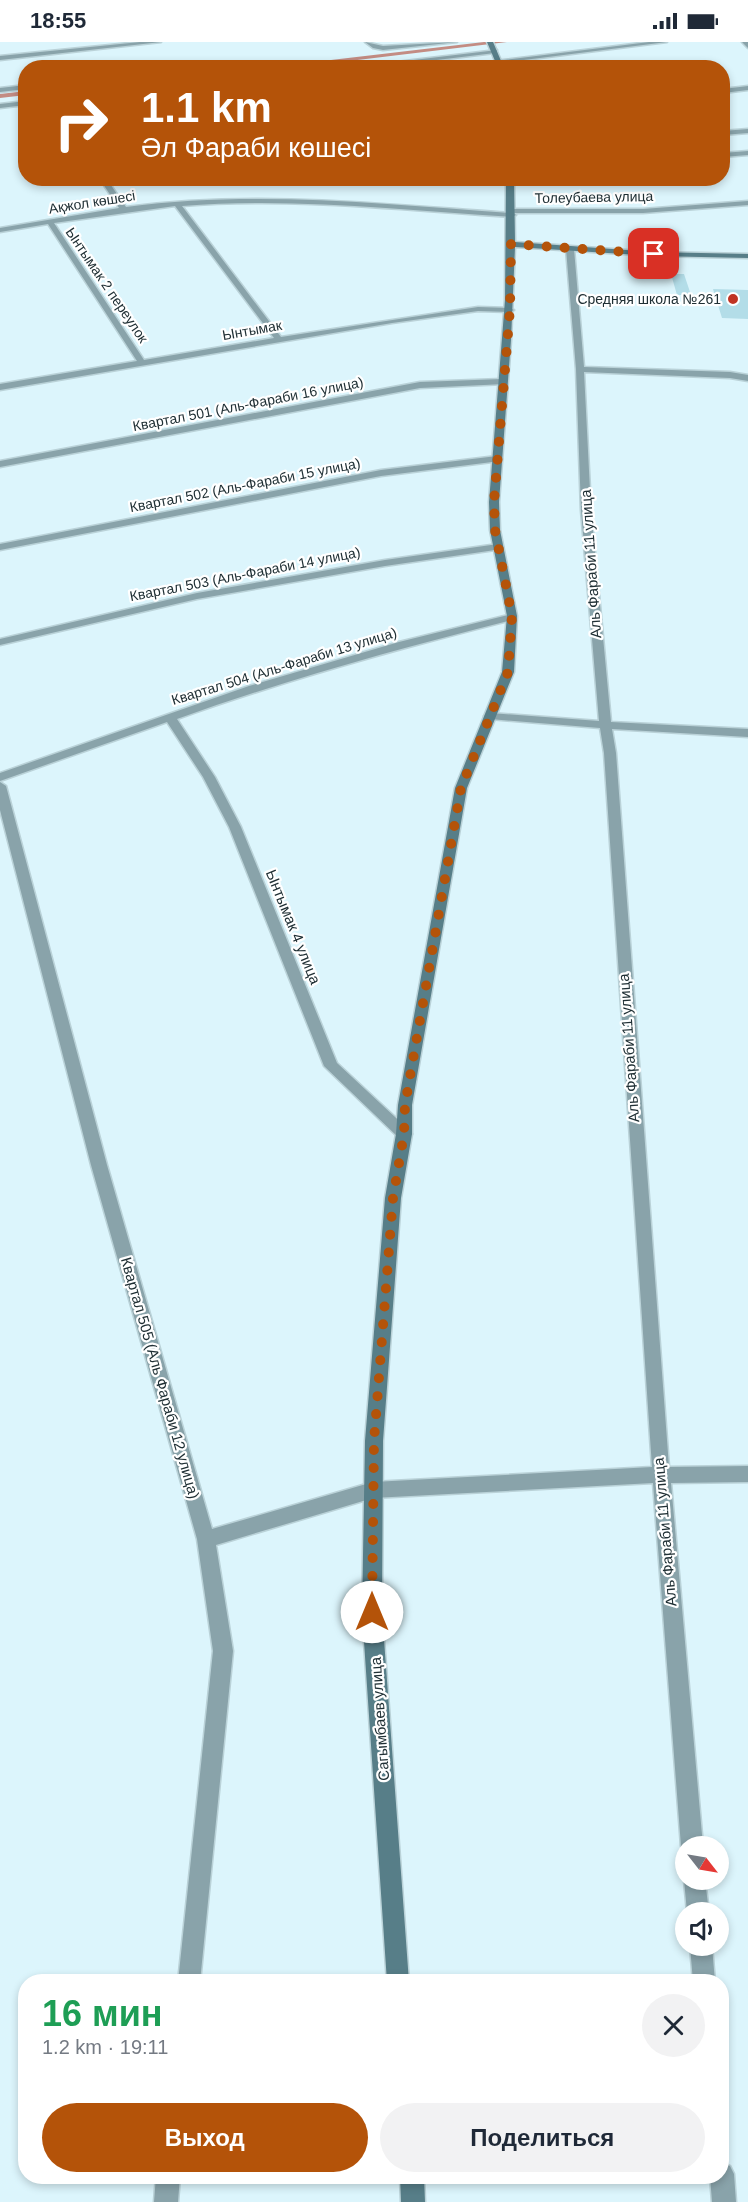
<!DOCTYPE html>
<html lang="ru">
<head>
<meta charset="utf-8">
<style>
	:root { --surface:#fff; --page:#f2f2f3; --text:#1f2937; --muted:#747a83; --accent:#b45309 }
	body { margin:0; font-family:Arial,sans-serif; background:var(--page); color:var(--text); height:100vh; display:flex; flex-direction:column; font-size:22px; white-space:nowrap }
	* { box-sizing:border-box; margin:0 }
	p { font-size:20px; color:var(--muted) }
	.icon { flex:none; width:33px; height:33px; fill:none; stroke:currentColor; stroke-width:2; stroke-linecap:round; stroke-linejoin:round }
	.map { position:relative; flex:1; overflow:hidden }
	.drawer { position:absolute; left:18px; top:1932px; width:711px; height:210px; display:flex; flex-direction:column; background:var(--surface); border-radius:24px; box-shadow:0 3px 9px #0003 }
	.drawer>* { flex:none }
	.top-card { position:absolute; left:18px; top:18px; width:712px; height:126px; border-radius:24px; box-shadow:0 3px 9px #0003; background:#b45309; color:#fff; overflow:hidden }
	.needle { width:39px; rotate:121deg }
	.buttons { position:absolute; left:675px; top:1794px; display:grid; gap:12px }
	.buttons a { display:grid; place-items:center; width:54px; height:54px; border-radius:50%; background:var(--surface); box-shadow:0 3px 9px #0003; font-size:30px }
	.pin { position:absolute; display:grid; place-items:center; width:51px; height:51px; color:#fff; margin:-26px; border-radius:12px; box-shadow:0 3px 9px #0006 }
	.me { position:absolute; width:66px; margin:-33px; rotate:0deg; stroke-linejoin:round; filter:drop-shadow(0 0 4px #0008) }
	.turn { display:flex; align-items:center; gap:21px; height:126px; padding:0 24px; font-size:27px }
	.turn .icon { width:78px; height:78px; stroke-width:2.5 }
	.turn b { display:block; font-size:42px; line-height:51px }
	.round { display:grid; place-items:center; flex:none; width:63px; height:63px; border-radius:32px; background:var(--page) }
	.headline { display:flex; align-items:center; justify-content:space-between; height:102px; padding:0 24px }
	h1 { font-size:36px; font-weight:700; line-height:45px; color:#1e9e55 }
	.primary-button { display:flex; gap:12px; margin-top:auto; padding:12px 24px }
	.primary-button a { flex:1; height:69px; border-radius:36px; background:var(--accent); color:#fff; font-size:24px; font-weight:700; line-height:69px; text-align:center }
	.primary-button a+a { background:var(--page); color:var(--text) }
	.status { display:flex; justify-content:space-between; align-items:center; height:42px; padding:0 30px; background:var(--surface); direction:ltr }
	.status svg { height:16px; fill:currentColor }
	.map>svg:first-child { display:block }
</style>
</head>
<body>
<div class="status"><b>18:55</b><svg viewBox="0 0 49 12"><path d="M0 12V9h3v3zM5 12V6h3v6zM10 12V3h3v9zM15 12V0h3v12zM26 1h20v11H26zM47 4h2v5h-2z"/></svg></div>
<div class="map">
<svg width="748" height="2160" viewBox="0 0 748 2160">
	<rect width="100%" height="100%" fill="#dcf5fc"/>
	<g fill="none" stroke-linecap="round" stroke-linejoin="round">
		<!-- canal -->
		<path fill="#c38c83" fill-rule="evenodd" d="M484,0h23l-216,26h-28z
			M26,49v4l-26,3v-4z"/>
	</g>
	<!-- building -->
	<path fill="#b3dde8" d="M671,232h13l7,21h-14z
		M713,247l35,1v29l-26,-1z"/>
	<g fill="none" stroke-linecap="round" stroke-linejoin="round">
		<!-- street casing -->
		<g stroke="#bad2d8" stroke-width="3">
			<path id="street" d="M140,0h21l-161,18v-4z
				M365,0l18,4 74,-4 -74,8 -10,-2z
				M649,0h18l-168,21 -3,-2z
				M742,0h6v6z
				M497,8l-2,3 -125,15h-23z
				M26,43v4l-26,3v-4z
				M748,44v4l-25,3v-4z
				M26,59v4l-26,3v-4z
				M748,87v4l-25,2v-4z
				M748,109v4l-25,2v-4z
				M99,136h7l20,29c128,-17 256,-3 384,6l-2,-2 4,-2h131l105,-8v4l-105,8h-129l2,2 -4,2c-110,-7 -220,-20 -330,-11l99,131 197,-30 32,1 4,2 -4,2 -32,-1 -86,12 -392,67v-6l137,-23 -89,-137 -48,8v-4l119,-20zM175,164l99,132 -130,22 -90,-137z
				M570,205l4,2 10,118 146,5 18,3v6l-18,-3 -146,-6 7,138 20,212 137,7v8l-136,-8 4,24 53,714 79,-1v16l-77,1 32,363h-17v8l-5,-8 -28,-363 -280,15 -157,47 17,106 -33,331h-22l35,-331 -16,-112 -106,-374 -91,-355v-28l6,4 101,379 105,364 161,-47 279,-15 -48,-714 -4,-25 -110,-9 -6,-3 6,-3 109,8 -18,-211 -5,-141 -10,-120z
				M502,337l3,1v4l-85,4 -420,79v-6l420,-79z
				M497,414l5,3 -2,2 -119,15 -381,74v-6l381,-74z
				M498,502l5,3 -1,2 -117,17 -188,33 -197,46v-6l197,-46 188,-33z
				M512,572l4,1v4c-115,29 -228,60 -339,100l38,58 26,50 96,236 72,67 3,4 -3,4h-10l-75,-72 -95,-239 -26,-50 -36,-55 -167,59v-8l249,-87 150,-44z
				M686,1835v3h19l4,32h-22l-3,-32z
				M690,1904h22l3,36h-22z
				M722,2120l8,4 4,8 2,28h-24l-2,-26h12z
				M156,2134h24l-2,26h-24z"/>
		</g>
		<!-- secondary casing -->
		<g stroke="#bad2d8" stroke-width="3">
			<path id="secondary" d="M487,0h6l11,26h-6z
				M506,136h8l1,64 139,10 94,2v4l-94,-2 -139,-9 -4,93 -12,162 1,28 17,86 -3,56 -47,116 -55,317v29l-11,64 -18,243 -1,171 27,370h-22l-25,-370 3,-171 20,-243 11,-64 2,-29 57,-317 47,-116 5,-56 -17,-86 -1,-28 16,-202z
				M400,2134h24l1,26h-24z"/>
		</g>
		<!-- street -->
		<use href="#street" fill="#89a3aa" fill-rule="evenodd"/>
		<!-- secondary -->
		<use href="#secondary" fill="#577e88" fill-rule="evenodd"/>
	</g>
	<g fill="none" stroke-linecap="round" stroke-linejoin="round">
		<!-- route -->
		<path stroke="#b45309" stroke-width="10" stroke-dasharray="0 18" d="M372,1570l2,-171 19,-243 11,-64 1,-29 56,-317 47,-116 4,-56 -17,-86 -1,-28 16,-193 1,-65 143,10"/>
	</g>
	<!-- markers -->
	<circle fill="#c03323" stroke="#fff" stroke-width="2" cx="733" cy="257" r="6"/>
	<g text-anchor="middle" stroke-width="4.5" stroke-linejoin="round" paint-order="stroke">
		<!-- far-street labels -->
		<g font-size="14" fill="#203035" stroke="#fff">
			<text transform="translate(594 155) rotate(-1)" y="5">Толеубаева улица</text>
			<text transform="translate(92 160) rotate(-9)" y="5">Ақжол көшесі</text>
			<text transform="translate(107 243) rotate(56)" y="5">Ынтымак 2 переулок</text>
			<text transform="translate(252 288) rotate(-10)" y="5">Ынтымак</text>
			<text transform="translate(248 362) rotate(-11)" y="5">Квартал 501 (Аль-Фараби 16 улица)</text>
			<text transform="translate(245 443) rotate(-11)" y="5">Квартал 502 (Аль-Фараби 15 улица)</text>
			<text transform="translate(245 532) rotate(-11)" y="5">Квартал 503 (Аль-Фараби 14 улица)</text>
			<text transform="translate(284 624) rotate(-17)" y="5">Квартал 504 (Аль-Фараби 13 улица)</text>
		</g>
		<!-- far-poi labels -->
		<g font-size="14" fill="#203035" stroke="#fff" text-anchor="end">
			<text x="721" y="262">Средняя школа №261</text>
		</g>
		<!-- street labels -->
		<g font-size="15" fill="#203035" stroke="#fff">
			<text transform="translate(591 522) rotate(-94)" y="5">Аль Фараби 11 улица</text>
			<text transform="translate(293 885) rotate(68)" y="5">Ынтымак 4 улица</text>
			<text transform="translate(629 1006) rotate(-94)" y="5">Аль Фараби 11 улица</text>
			<text transform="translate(160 1336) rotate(74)" y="5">Квартал 505 (Аль Фараби 12 улица)</text>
			<text transform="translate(665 1490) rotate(-95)" y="5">Аль Фараби 11 улица</text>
			<text transform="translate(380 1677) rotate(-94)" y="5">Сагымбаев улица</text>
		</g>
	</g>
</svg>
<div class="buttons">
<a><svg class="needle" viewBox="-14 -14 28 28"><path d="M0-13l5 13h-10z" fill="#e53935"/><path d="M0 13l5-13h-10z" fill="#747a83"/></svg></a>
<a><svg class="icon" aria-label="sound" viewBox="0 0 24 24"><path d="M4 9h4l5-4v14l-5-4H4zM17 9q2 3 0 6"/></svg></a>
</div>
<div class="pin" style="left:654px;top:212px;background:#d93025"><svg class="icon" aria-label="arrive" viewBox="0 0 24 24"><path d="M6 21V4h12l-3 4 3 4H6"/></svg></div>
<svg class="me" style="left:372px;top:1570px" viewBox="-20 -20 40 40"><circle r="19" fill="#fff"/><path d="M0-13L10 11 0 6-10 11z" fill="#b45309"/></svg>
<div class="top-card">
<div class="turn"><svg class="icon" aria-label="right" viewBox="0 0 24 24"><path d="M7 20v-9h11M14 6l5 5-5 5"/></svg><div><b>1.1 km</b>Әл Фараби көшесі</div></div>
</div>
<section class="drawer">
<div class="headline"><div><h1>16 мин</h1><p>1.2 km · 19:11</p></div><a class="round"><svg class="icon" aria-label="close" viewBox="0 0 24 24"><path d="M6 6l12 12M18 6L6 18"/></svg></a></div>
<div class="primary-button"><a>Выход</a><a>Поделиться</a></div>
</section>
</div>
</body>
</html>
